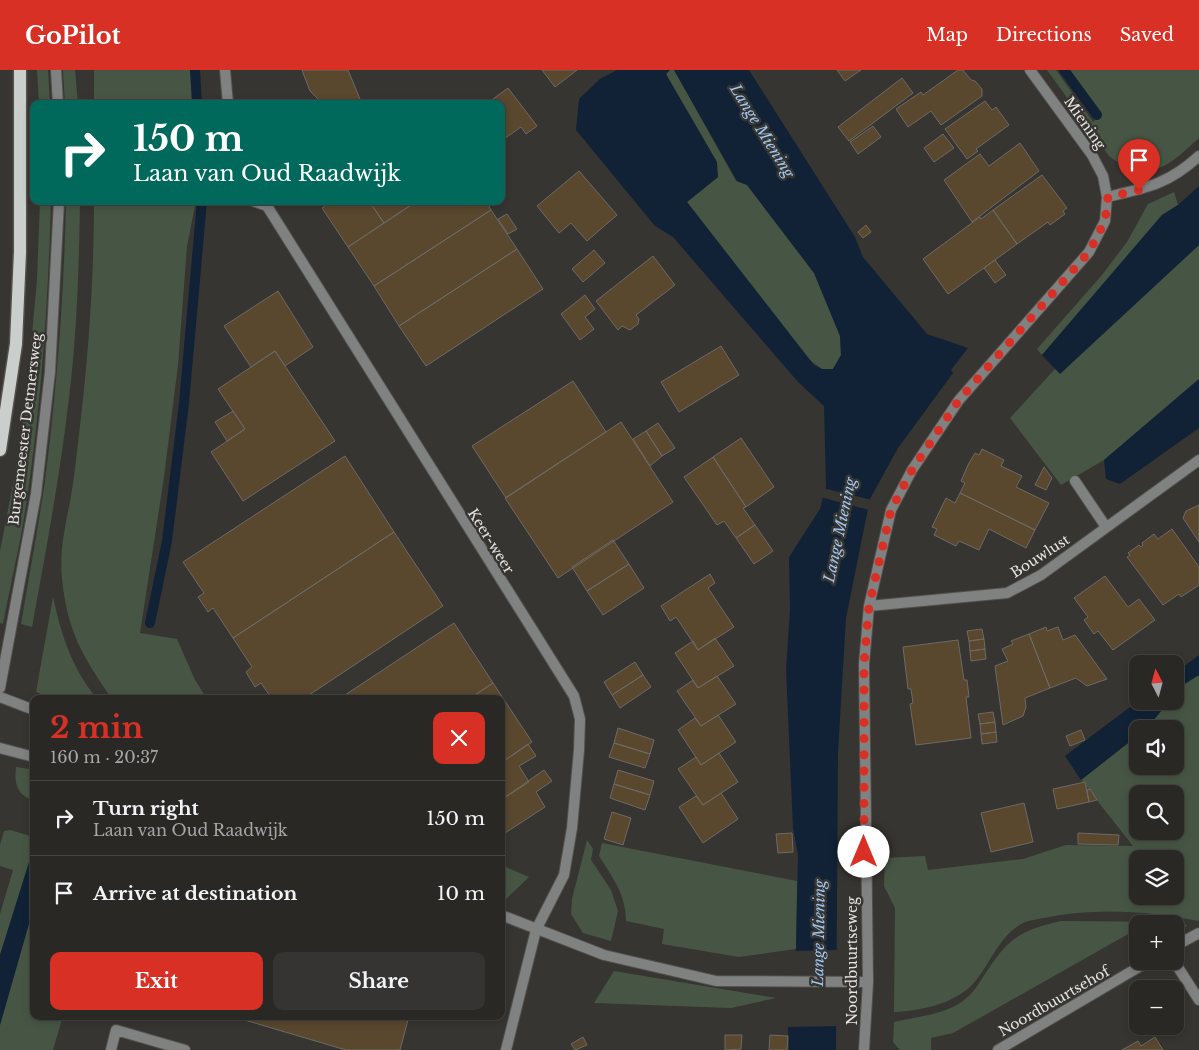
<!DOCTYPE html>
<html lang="en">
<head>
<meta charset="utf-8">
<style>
	:root { --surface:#292825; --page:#353432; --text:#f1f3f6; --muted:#a5a6a7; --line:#454442; --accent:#d93025 }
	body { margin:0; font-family:"Libre Baskerville",serif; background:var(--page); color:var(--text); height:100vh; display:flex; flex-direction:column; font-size:19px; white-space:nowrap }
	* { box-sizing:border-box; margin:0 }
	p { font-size:16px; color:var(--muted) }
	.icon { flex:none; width:28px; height:28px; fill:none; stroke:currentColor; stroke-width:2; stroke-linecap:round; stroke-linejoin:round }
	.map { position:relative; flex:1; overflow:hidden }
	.side { position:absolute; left:30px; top:625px; width:475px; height:325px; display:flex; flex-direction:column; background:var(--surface); border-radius:10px; box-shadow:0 2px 8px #0003,0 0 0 1px var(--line) }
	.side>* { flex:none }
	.hud { position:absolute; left:30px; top:30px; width:475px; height:105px; border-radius:10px; box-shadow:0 2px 8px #0003,0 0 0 1px var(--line); background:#00695c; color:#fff; overflow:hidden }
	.needle { width:32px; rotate:354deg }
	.fabs { position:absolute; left:1129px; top:585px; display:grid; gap:10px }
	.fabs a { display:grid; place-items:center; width:55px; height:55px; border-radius:10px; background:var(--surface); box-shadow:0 2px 8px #0003,0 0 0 1px var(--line); font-size:25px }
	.pin { position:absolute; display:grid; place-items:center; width:42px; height:42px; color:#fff; margin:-51px -21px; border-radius:50% 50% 50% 0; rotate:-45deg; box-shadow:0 0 5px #0007 }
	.pin .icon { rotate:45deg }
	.me { position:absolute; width:55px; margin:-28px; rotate:0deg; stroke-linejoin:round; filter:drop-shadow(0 0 4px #0008) }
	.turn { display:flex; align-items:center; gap:18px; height:105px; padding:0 20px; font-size:22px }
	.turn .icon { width:65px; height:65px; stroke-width:2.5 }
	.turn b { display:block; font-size:35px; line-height:42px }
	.round { display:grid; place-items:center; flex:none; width:52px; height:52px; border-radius:10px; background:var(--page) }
	.head { display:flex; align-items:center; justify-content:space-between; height:85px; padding:0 20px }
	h1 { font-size:30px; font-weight:800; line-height:38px; color:var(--accent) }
	.primary-button { display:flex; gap:10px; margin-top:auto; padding:10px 20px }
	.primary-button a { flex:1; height:58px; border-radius:10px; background:var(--accent); color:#fff; font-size:20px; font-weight:800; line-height:58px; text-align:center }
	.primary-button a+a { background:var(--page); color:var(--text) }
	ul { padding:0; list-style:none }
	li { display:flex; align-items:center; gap:15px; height:75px; padding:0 20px; border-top:1px solid var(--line) }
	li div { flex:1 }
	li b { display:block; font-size:19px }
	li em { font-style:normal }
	header { display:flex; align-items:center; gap:30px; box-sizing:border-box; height:70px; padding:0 25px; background:var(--accent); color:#fff }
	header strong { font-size:24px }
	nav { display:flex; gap:28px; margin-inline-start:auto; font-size:18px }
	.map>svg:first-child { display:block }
</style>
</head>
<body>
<header>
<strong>GoPilot</strong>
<nav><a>Map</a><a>Directions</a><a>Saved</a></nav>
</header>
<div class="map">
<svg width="1199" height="980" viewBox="0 0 1199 980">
	<rect width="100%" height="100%" fill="#373531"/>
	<!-- green -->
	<path fill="#475644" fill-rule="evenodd" d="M37,0h11l2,34h-11z
		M63,0h12l3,34h-13z
		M94,0h98l2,34h-100z
		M670,0h4l62,111 11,4 67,88 26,63 1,19 -8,14h-11l-15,-11 -120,-156 31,-25 -52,-103z
		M1047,0h9l37,52 9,-8 -32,-44h129v68c-31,28 -50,48 -90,18z
		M1174,122l4,13 -16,10 -120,140 -5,-6 65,-74 25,-33 21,-38z
		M40,131h11c-3,104 -10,208 -26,311 -6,37 -15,75 -22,112l-3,-1v-72l17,-87 11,-86 9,-98z
		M66,131h14c-1,66 -3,132 -11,197 -9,77 -23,153 -37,229l-11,-3c8,-48 17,-95 24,-143 12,-92 19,-186 21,-280z
		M94,131h102l-9,45 -9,119 -14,112 -24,156 37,6 18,41 12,19h-95c-29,-42 -45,-68 -50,-121 -3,-27 4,-55 9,-82 3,-18 5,-35 7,-53 10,-81 16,-160 16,-242z
		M1199,175v134l-95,81 -43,25 -51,-67 45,-49 5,4z
		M53,527c9,40 18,69 44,102h-44l-17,-7z
		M1199,605v246c-51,-10 -104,-14 -155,-3 -6,1 -13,2 -19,4 -28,14 -34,43 -53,63 -19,19 -52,26 -78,27l1,-104 -11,-22 1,-28 40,-2 3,14 95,-11 43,-14 67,1 -52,-66 56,-44 1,30h37v-37h-28l22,-28h6c0,-13 13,-21 24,-26zM1138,724h37v37h-37zM1138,789h37v37h-37z
		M16,697l13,2 5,3v29c-17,-6 -20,-17 -18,-34z
		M10,760l24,7v23h-4l-30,95v-41l13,-44 -13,-4v-21l4,-14z
		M587,770l6,9 -2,11 20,30 7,21 -7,30 -28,-8 -12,-19 1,-15z
		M602,773l195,38 -1,68 -57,8 -77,-13 2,-15 -38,-8c0,-26 -13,-43 -27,-65z
		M501,795l28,12 -23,22 -5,-2z
		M34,836v110h29l-10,34h-53v-25z
		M1061,851l121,1 5,4 -12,7v-9h-37l-1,5 -184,104 -22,5v12h-31l-7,-8 1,-20c21,-5 47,-7 66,-19 13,-8 19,-20 27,-32 22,-34 35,-41 74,-50z
		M614,901l162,27 -45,10 -137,-5z"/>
	<!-- water -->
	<path fill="#112236" d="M617,0h53l-4,4 51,88 1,15 -31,25 127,163 8,4h11l8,-14 -1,-19 -26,-63 -67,-88 -10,-4 -63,-111h75l106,167 8,20 64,77 41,14 -17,22 2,3 -55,75 -28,51 -24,119 -8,134 -2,298h-47l-1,-23 8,-78 2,-94 -5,-27 -7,-159 4,-59 -1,-53 31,-48 6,-23 -2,-80 -25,-23 -126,-146 -18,-11 -79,-96 3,-31 21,-20z
		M1199,116v59l-139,129 -18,-19 120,-140 16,-10z
		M1199,309v49l-79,56 -14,-5 -2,-19z
		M1199,585v20l-19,12 -5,7v-21z
		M1138,631h31l-21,26 -10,2 -1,7 -56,44 -16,-24z
		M30,789l4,1v46l-34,119v-70z"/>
	<!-- pier -->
	<path fill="#373531" d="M823,418l49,12 -3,10 -49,-13z
		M841,880l-2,76 -52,1 -1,5 7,-81z"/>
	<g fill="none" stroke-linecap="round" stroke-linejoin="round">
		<!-- stream -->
		<path stroke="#112236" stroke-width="10" d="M195,0l2,34
			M1064,0l33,45
			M150,553l17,-82 17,-138 18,-202"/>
	</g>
	<!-- building -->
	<path fill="#59472e" stroke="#6d6a67" d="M302,0h46l14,34h-39l-13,-13z
		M542,0h35l-22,17z
		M837,0h24l-16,11z
		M958,0h5l8,10 4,1 7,8v7l-41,29 -10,-14 -23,16 -12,-18 25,-17 2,3z
		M902,8l11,15 -64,48 -11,-14z
		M508,18l29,38 -11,8 -5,-7 -20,14v-37h-15z
		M985,31l7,9 4,-3 13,18 -33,24 2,2 -11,8 -22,-30z
		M873,56l8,11 -23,17 -8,-12z
		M943,64l11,14 -20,14 -10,-14z
		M1020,73l19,28 -67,51 -28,-42 36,-26 9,12z
		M579,101l38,44 -30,26 -16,-18 -12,10 -22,-27z
		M1042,105l25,33 -4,3 2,3 -15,11 -2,-3 -31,22 -24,-34z
		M332,131h37l15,22 -36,24 -26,-39z
		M369,131h48l-33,22z
		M417,131h69l5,9 -117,76 -26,-39z
		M491,140l26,39 -118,77 -25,-40z
		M993,140l24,34 -69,50 -25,-35 57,-42 1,2z
		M507,144l10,15 -9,5 -10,-15z
		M866,155l5,7 -8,6 -5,-6z
		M517,179l26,40 -117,77 -27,-40z
		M594,180l11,13 -22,19 -11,-13z
		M653,186l22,29 -39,30 3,4 -1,5 -8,6 -8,-4 -4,4 -22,-29z
		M995,190l11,15 -11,8 -11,-15z
		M278,221l35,56 -28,19 -10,-15 -24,16 -27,-41z
		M585,225l10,14 -10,8 9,12 -14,11 -19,-26z
		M721,276l18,29 -60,37 -18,-30z
		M275,281l60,90 -92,60 -32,-49 34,-23 -27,-40z
		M573,311l33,51 -100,66 -34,-52z
		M233,341l12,18 -18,12 -12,-19z
		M621,352l52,80 -115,76 -53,-80z
		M658,353l17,25 -13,8 -16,-25z
		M646,361l16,25 -12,10 -17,-27z
		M741,368l33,49 -28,20 -33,-50z
		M982,379l22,11 -3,6 21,10 -6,11 33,16 -14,27 -75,-37 5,-10 -4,-2 7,-16 7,-12 4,2z
		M345,386l49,76 -161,106 -20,-30 -5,4 -10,-15 6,-4 -21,-31z
		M713,387l33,50 -3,1 12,17 -19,13 -12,-17 -7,4 -33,-48z
		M1044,397l8,11 -6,12 -11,-5z
		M960,423l75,37 -9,18 -37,-19 -10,21 -20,-9 -3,5 -22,-11 3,-6 -5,-2 14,-29 9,5z
		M1199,435v37l-16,-24 3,-7z
		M755,455l18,26 -19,13 -18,-26z
		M1172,459l27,38v18l-18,12 -2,-3 -16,11 -36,-48 3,-2 -2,-2 11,-8 2,2 2,-2 -1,-2 12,-9 4,5z
		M394,462l49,74 -140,93h-31l-11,-16 -6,4 -9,-15 6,-5 -19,-29z
		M613,470l16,24 -42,27 -15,-24z
		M629,494l15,24 -41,27 -16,-24z
		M710,504l5,9 -7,5 26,39 -36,23 -22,-33 -6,4 -9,-15z
		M1105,506l23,31 11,-8 16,21 -42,30 -15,-19 -4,3 -10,-14 4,-3 -14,-19z
		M454,553l39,60 -24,16h-130z
		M1046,557l1,4 11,-4 5,13 12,-5 32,44 -20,7 -11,-8 -26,10 -21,-54z
		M982,559l2,10 -15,2 -2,-10z
		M1029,564l21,54 -25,10 1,9 -3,9 -20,9 -8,-59 13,-5 -6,-12 11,-5 -2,-3z
		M715,568l19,28 -36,22 -23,-35 18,-12 5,9z
		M984,569l1,10 -15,2 -1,-10z
		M958,570l6,40h3l2,17h-3l5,41 -55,7 -6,-41 3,-1 -2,-14h-3l-5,-42z
		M985,579l1,10 -15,2 -1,-10z
		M635,592l8,13 -31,20 -8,-13z
		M643,605l8,12 -31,21 -8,-13z
		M717,606l19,28 -35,22 -24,-35 16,-11 5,8z
		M493,613l39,59 -31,21v-64h-32z
		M993,642l2,10 -15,2 -2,-10z
		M718,645l18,27 -35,23 -23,-35 17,-12 6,8z
		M995,652l1,10 -15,2 -1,-10z
		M618,658l36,12 -4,14 -36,-11z
		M1081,660l4,10 -15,6 -4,-10z
		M996,662l1,10 -15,2 -1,-10z
		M614,673l36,11 -5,14 -36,-11z
		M528,674l8,12 -17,10 10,16 -28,18v-37z
		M719,683l19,29 -35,23 -25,-36 18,-12 5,8z
		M544,700l8,11 -16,11 9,15 -40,26 -4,-5v-28z
		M618,700l36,11 -4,14 -36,-11z
		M1085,712l4,20 -32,7 -4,-20z
		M614,714l36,11 -5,15 -35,-12z
		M1090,719l7,11 -8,2 -2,-12z
		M721,723l17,26 -35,24 -24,-36 17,-11 7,9z
		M1024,733l9,39 -42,10 -10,-39z
		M612,742l19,6 -8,27 -19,-6z
		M792,763l1,19 -15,1 -2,-19z
		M1078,763l41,2 -1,10 -40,-1z
		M231,946h178l-9,34h-54z
		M725,965h17l-1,14 -16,1z
		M770,965l18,1 -1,14h-18z
		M583,967l4,8 -12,5 -4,-6z
		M1155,967l8,13h-41l16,-9 3,5z"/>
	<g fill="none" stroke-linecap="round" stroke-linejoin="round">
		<!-- service casing -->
		<g stroke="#53514d" stroke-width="12">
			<path id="service" d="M56,0l2,34
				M225,0l3,34
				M1075,411l31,46
				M0,618l36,-194 14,-122 9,-171"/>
		</g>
		<!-- minor casing -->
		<g stroke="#53514d" stroke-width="12">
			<path id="minor" d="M1107,127c39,-9 62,-13 92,-41
				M253,131l14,5 307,490 6,23 -1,31 -7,78 -8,47 -28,55 -30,120
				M869,536l138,-13 34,-18 158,-115
				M0,627l34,13
				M0,678l34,9
				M501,845l103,40 112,26 152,1
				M1175,876l24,-13
				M1174,891l25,39
				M111,980l5,-20 69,20
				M864,980l4,-68 -4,-318 5,-58 22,-96 21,-40 47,-70 130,-148 16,-31 2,-24 -4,-21 -11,-21 -62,-85
				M998,980l151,-89"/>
		</g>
		<!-- primary casing -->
		<g stroke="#53514d" stroke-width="15">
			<path id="primary" d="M0,380l16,-106 4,-92v-182"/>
		</g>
		<!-- service -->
		<use href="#service" stroke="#808281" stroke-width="10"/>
		<!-- minor -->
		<use href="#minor" stroke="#808281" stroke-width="10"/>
		<!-- primary -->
		<use href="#primary" stroke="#cbcfcc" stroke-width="12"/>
	</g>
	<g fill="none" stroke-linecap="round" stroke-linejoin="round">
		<!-- route -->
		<path stroke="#d93025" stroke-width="9" stroke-dasharray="0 16.2" d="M864,782v-188l5,-58 22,-96 21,-40 47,-70 130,-148 16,-31 3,-24 31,-7"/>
	</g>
	<g text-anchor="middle" stroke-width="5" stroke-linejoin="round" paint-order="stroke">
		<!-- street labels -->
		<g font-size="14" fill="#e7e5e3" stroke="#373531">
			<text transform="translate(1085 53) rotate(55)" y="5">Miening</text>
			<text transform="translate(25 359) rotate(-83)" y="5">Burgemeester Detmersweg</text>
			<text transform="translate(491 471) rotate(58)" y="5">Keer-weer</text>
			<text transform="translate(1040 486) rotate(-33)" y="5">Bouwlust</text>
			<text transform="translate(852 891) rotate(-90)" y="5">Noordbuurtseweg</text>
			<text transform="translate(1054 931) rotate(-30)" y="5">Noordbuurtsehof</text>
		</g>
		<!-- water labels -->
		<g font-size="15" font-style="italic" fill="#a1c7f3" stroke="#373531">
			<text transform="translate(762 61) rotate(58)" y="5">Lange Miening</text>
			<text transform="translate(840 460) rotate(-78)" y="5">Lange Miening</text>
			<text transform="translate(819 863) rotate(-89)" y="5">Lange Miening</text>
		</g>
	</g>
</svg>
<div class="fabs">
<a><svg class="needle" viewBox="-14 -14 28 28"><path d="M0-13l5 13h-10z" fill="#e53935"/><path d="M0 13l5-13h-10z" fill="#a5a6a7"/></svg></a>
<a><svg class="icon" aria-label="sound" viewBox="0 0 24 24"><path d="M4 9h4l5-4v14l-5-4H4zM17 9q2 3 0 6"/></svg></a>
<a><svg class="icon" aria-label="search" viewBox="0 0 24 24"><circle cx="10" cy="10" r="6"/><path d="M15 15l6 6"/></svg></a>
<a><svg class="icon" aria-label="layers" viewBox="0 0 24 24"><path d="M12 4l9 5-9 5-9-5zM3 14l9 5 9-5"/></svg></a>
<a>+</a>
<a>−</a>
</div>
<div class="pin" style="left:1139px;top:120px;background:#d93025"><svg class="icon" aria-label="arrive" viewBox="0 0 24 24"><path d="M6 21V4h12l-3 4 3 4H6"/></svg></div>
<svg class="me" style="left:864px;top:782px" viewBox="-20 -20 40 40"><circle r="19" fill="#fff"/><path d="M0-13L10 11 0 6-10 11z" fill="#d93025"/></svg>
<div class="hud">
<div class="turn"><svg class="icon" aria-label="right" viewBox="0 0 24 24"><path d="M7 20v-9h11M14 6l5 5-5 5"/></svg><div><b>150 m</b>Laan van Oud Raadwijk</div></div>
</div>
<section class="side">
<div class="head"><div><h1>2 min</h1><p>160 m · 20:37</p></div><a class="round" style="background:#d93025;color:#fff"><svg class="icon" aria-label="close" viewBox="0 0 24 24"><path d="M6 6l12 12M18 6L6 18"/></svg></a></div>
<ul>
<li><svg class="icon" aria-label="right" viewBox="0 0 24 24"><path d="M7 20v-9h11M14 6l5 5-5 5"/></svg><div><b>Turn right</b><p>Laan van Oud Raadwijk</p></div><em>150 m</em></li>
<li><svg class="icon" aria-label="arrive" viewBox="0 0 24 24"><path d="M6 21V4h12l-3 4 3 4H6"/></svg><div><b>Arrive at destination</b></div><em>10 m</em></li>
</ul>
<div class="primary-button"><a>Exit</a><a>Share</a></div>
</section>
</div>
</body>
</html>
